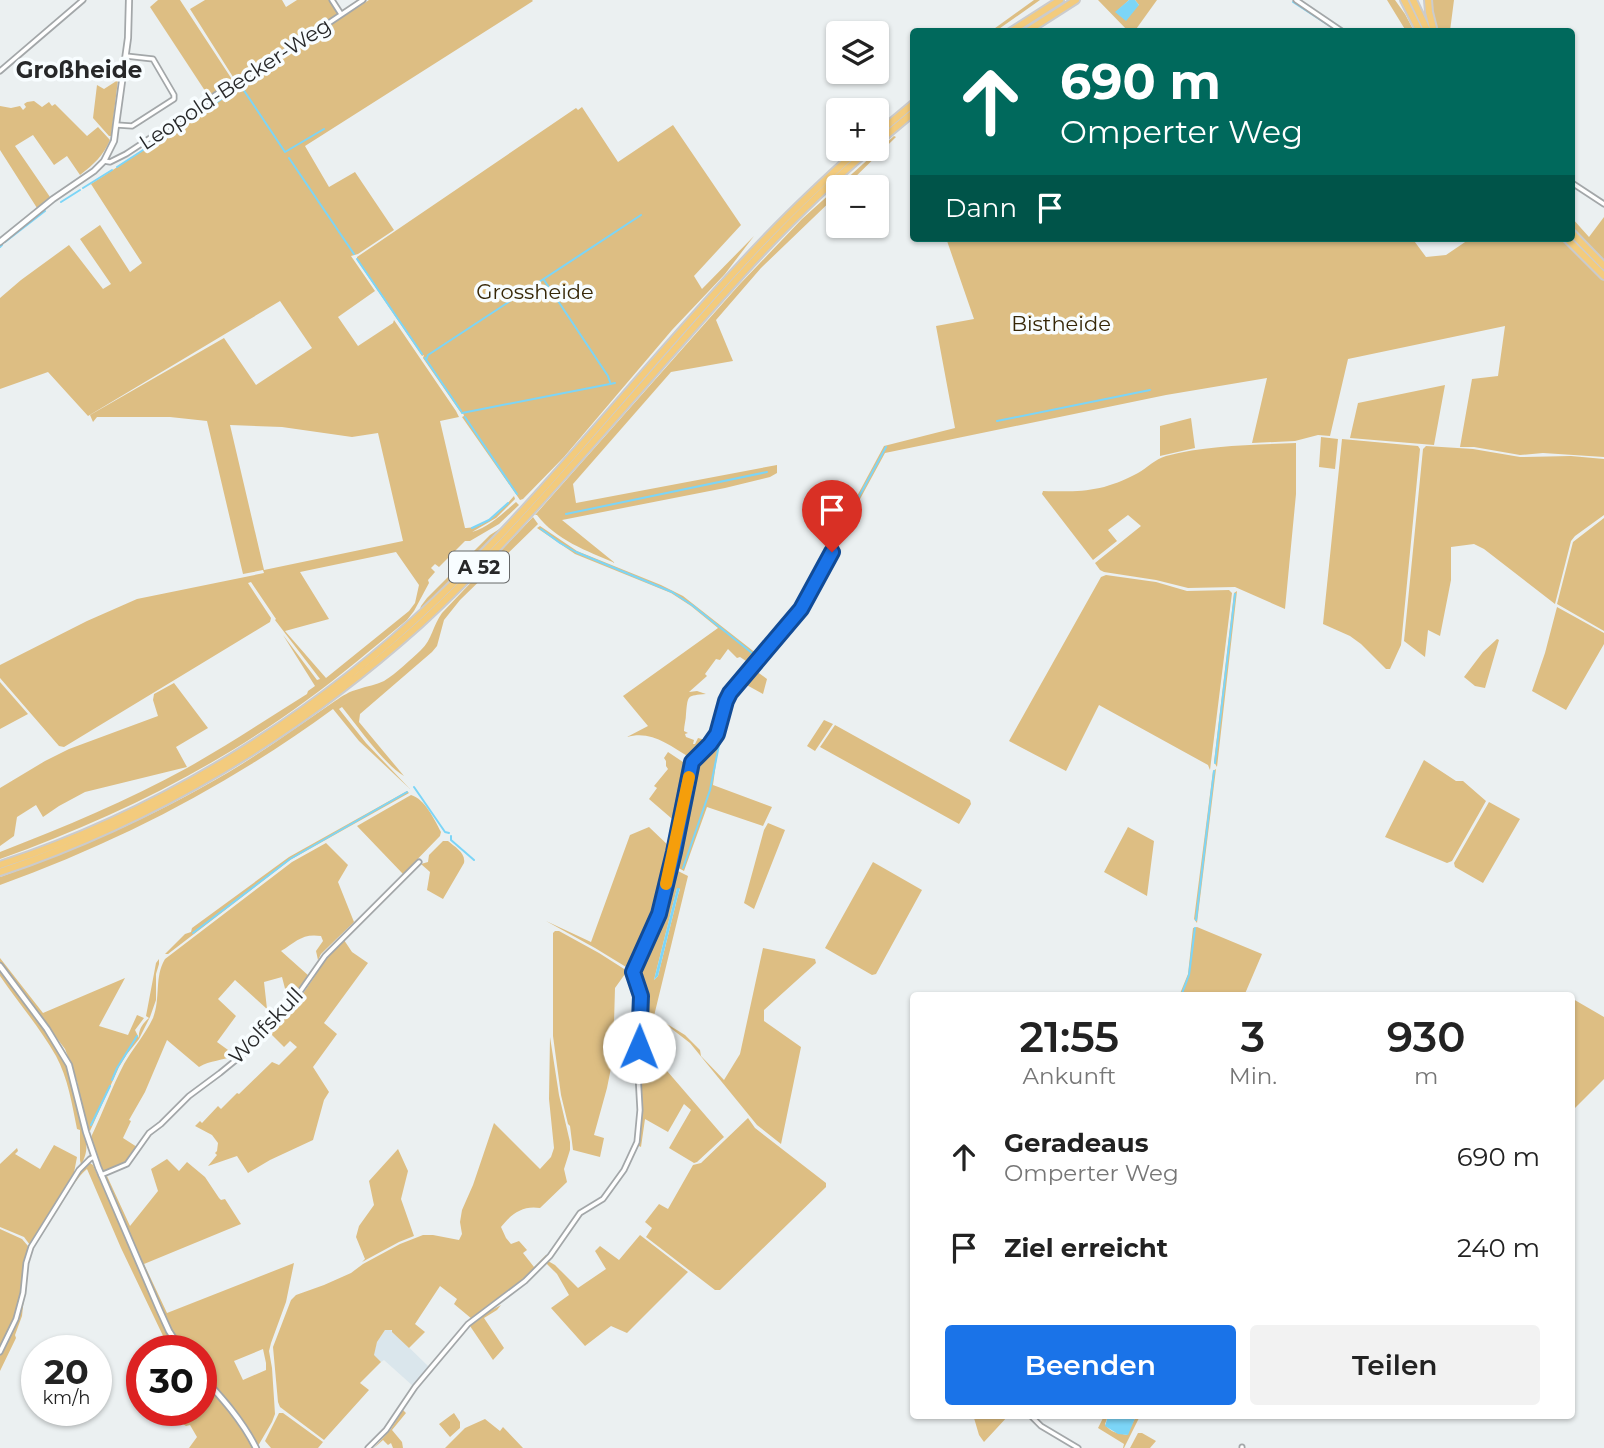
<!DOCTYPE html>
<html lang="de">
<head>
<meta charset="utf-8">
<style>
	:root { --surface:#fff; --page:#f2f2f2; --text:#222; --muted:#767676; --accent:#1a73e8 }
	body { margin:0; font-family:Montserrat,sans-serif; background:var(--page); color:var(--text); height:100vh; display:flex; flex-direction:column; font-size:26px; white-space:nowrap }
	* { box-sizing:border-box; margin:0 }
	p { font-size:23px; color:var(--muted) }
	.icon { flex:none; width:38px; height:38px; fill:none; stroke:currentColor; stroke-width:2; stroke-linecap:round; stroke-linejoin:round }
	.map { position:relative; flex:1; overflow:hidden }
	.panel { position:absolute; left:910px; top:992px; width:665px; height:427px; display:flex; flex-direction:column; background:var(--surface); border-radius:7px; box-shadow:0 2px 5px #0004 }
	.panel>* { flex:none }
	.top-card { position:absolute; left:910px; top:28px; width:665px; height:214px; border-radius:7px; box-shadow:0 2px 5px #0004; background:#00695c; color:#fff; overflow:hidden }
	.tools { position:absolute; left:826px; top:21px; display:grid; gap:14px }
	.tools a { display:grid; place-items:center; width:63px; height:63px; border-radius:7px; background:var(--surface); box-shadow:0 2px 5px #0004; font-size:35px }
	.speed { position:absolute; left:21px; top:1335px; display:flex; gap:14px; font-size:35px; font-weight:700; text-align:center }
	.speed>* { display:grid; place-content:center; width:91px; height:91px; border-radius:50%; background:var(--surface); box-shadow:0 2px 5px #0004; line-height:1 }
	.speed small { font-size:18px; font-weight:400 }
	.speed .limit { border:10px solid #d22; background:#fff; color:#111 }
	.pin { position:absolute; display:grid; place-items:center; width:60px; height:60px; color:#fff; margin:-72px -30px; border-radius:50% 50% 50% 0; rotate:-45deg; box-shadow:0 0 7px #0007 }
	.pin .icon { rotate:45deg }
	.me { position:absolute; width:77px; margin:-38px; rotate:1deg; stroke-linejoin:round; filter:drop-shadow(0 0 5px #0008) }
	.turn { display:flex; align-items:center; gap:24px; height:147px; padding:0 35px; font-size:32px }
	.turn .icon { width:91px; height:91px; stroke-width:2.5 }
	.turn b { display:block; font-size:49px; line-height:60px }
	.then { display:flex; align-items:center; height:66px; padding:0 35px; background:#0003; gap:14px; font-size:26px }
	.eta { display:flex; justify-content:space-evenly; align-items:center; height:119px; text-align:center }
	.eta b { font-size:42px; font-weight:600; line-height:49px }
	.action { display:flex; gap:14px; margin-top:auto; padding:14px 35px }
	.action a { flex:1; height:80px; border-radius:7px; background:var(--accent); color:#fff; font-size:28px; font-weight:600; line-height:80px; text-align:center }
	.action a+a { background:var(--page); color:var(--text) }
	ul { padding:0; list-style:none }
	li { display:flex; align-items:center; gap:21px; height:91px; padding:0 35px }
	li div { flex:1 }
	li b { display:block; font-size:26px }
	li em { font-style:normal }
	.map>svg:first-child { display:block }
</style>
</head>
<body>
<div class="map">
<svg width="1604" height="1448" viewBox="0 0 1604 1448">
	<rect width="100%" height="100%" fill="#ebf0f1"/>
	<!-- built -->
	<path fill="#dae6ec" d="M390,1329l39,38 -16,19 -29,-26 -3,2 -8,-6 4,-14 8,-12z"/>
	<!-- green -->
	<path fill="#ddbe83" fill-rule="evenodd" d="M158,0h22l57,87 -24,16 -63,-96z
		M205,0h77l4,7 11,-7h32l12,18 28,-18h163l1,1 -228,145 24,41 26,-15 39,58 -36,24 -7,2 24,35 -37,26 20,29 35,-23 1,-3 62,91 3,6 -19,4 25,107c19,1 38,-19 49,-32l1,3 -19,19 -24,14c17,-5 30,-18 44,-30l3,3 -20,19 -29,17h-5l-26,26 -4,-3 -4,4 4,4 -7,8 1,3 -15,28 -7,9c-33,27 -65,55 -100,80 -93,69 -198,120 -307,159v-7c64,-25 127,-51 187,-84 41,-23 80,-49 120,-74l1,-3 7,-5 -32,-51 34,45 3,-1 -45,-59 1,-1 -25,-37 -3,1 23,35 -1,4 -206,125 -5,-1 -59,-68v-13l87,-44 50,-22 127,-26 -1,-3 -20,4 -36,-153 -37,-4h-73l-4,5 -3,-7 134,-77 32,47 56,-37 -32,-47 -192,115 -40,-44 -48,17v-91l21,-18 48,-35 34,44 8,-5 -31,-45 20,-14 30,47 12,-9 -51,-79 149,-96 -50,-79zM230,425l52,2 70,10 26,-4 25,108 -139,29zM396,552l23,33 -4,18 -6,8 -83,67 -41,-47 44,-12 -29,-47z
		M1034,0h6l-44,31h-5z
		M1098,0h31l-13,12 23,-7 -4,-5h22l-23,32 -6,-1z
		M1387,0h8l10,14 9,17h-8z
		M1432,0h22l-4,31h-13l-6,-25z
		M118,80l-7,56h-2l-16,-18 4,-33 7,4z
		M34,101l8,6 7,-5 3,4 3,-2 32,32 11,-9 12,13c-7,16 -16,24 -30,35l-13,-19 -13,9 -21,-30 -18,11 35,51 -13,11 -37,-58v-44l11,2 9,-2 3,4 3,-3 -2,-3 3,-2z
		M582,107l36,55 55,-37 68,100 -47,51 8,13 52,-53 -29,38 -53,56 -108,127 -41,42 -3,1 -58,-83 2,-1 -1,-3h-2l-38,-55 1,-3 -2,1 -65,-96v-3l219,-149 2,2z
		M894,136l2,1 -51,50h-7v7l-77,74 -45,52 17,41 -62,11 -98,112 3,19 201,-38v8l-7,4 -45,11 -163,32 53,43c-28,-12 -59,-23 -78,-48h-2l204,-230 63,-66z
		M1604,217v240l-61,-4 -23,2 -46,-8h-14l12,-68 26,-3 7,-50 -157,33 -18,77 -12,-1 -23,6 -43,2 15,-65 -101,17 -281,58 -82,151 -40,48h-5l42,-50 84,-156 71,-18 -19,-102 38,-7 -28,-81h466l14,19 20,-2 25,-17h101v-20l17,19z
		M1445,385l-11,60 -84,-7 8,-35z
		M1191,418l4,30 -35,8v-30z
		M1321,437l17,2 -3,30 -16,-2z
		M1342,439l76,7 2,3 -19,196 -11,24h-4l-25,-25 -11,-8 -27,-12z
		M1296,443v51l-11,115 -50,-22 -47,1 -32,-8 -52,-8 -4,-2 -5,-7 46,-37 -13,-11 -20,15 9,11 -24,19 -51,-66 1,-3c39,1 59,1 95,-18 9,-5 17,-14 28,-17 41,-11 87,-11 130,-13z
		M1426,446l47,3 47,8 51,-1 33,3v56l-29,21 -4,5 -16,63 -71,-55 -10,-5 -23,3v33l-11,56 -12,-6 -3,27 -21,-16 19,-192z
		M533,517l5,7 -78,76 -16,20 -7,26 -5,6 -72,62 -1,8 45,54c-21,-13 -45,-48 -62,-69l-3,2 27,34 44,46 -51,-48 -26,-32c-102,75 -214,133 -333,176v-8c84,-30 166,-66 242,-113 32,-20 62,-42 93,-63 7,-5 15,-10 24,-12 8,-3 17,-4 25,-8 13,-8 26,-21 37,-31 11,-10 12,-25 21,-37z
		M1604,518v113l-47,-27 16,-62z
		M540,526l37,25 84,34 22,11 74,58v5l-5,6 -12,-8 -3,1 -9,-9 -8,11 -4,-1 -11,15 2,2 -18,16 8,-1 9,3c-19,2 -18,0 -20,20 0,6 -2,11 -2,17l4,2 -3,1 1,3 8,3 -1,4h2l3,-6 11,3 -16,16h-4c-20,-12 -38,-27 -62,-20l21,-11 -25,-30 95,-68 -27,-22 -20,-13 -96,-39 -38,-26z
		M501,528l-19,22 -63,62 2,-6 6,-8 63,-63z
		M1106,575l50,7 31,9 42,-1 3,3 -22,177 -2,-5 -109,-60 -33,66 -57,-30 92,-164z
		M1237,591l-20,176 -3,-5 20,-169z
		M1557,607l47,26v11l-38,66 -34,-19 13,-38z
		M1497,639l2,1 -14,48 -10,-2 -11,-9 19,-25z
		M756,671l11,8 -4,15 -20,-11 -13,16 -3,10 -9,40 -5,36 59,22 -9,19 -56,-19 -23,64 -9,-5 -2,-4 20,-95 4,-7 12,-13 8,2 2,-16 10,-36 22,-25z
		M0,682l28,32 -28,15z
		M174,683l34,45 -32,19 11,20 -102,25 -26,14 -16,11 -7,-12 -19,12 -3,19 -14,10v-58l45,-27 24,-12 89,-33 -5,-16 1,-6z
		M824,720l9,4 -18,27 -8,-5z
		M835,725l135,75 1,4 -12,20 -139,-77z
		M668,752l21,14c-8,48 -16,97 -32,144 -6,20 -17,40 -26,60l-36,-22 -49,-27 45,21 39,-107 19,-8 23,22 6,-25 -29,-25 8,-11 -3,-2 14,-17 -2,-3v-5l-2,-3z
		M1424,760l32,21h7l23,20 -34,60 -5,2 -62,-26z
		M1216,769l-19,154 -3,-4 19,-148z
		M407,791l2,2 -119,67 -122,94h-3l20,-20 6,-2 1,-4 97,-71z
		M411,795c14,4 23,24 30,37l-1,4 -37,38 -46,-48z
		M1489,802l31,17 -37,64 -28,-16 -1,-4z
		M768,823l17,7 -31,79 -10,-6 20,-73z
		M1128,827l26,14 -7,55 -43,-24z
		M443,841h5c7,6 18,12 16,22l-21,36 -16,-9 3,-18 -9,-8 7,-2 1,-7z
		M326,843l22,22 -10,17 16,40 -33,32 -3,6 -2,-9 7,-10 -2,-5c-19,-3 -25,6 -40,15l28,25 -20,28 -7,-27 -18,5 3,27 -32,-29 -17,19 18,17 -19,26 18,13c-12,6 -25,5 -36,12l-32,-27 -22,52 -16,28 2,1 -8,17 14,9 -9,14 -23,11 -3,-1 -11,-31 1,-5c11,-23 20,-48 32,-71 9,-16 21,-29 29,-46 8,-20 1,-41 12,-59l127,-97z
		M873,862l49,28 -46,84 -4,1 -47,-27z
		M674,869l14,7 -34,140 31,19 15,15 1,6 23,24 16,-26 23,-106 52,11 1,4 -52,47v11l37,26 -20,97 -24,-19 -67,-82 -22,-17 -27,-12 1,-14 7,2 1,-7 -8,-2 -7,-22 3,-11 22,-46 11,-44zM677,888l3,1 -2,6 -20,81 -4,4z
		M1197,927l65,27 -18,42h-65l9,-22 5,-46z
		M555,931h4l40,22 33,21h-7l-10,14 -2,70 -6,30 -13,47 10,3 -4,19 -27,-7 -3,-24 -2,-2 -7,-29 -8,-59v-103z
		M344,940l8,12 16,11 -44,60 13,11 -24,33 16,25 -5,8 -11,40 -43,20 -22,13 -11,-17 -29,10 9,-11 -2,-2 2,-2 1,-8 -6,-8 -17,-9 5,-5 2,2 16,-17 3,3 16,-16 2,1 33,-32 7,3 18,-18 -7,-6 -6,6 -16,-16 23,-24 2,1 20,-29 13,-21z
		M0,958l43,55 82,-35 -26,48 29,9 9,-20 7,3 -9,12 4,8c-1,-8 4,-15 10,-20l-3,-2 10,-53 3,-4v5l-3,10v26l-6,17 -11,22 -12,15 -8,13 -29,64 -3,-4 -10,-46 -12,-32 -62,-82 -3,-5z
		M0,969c19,26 49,59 62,88 9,19 13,41 18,62 5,18 11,28 1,46l-1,-5v-30l-3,-1c-5,-25 -9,-51 -21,-73 -16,-28 -38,-54 -56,-80z
		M1573,999l31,18v62l-32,32v-109z
		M641,1019h4l-1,58 11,-20 69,80 -27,25 -3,1 -25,-15 22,-38 -7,-6 -16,28 -23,-13 -4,28 -4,-2c6,-24 3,-47 3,-71 0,-19 1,-37 1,-55z
		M550,1037l9,58 11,47v8l-6,19 3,13 -27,26c-17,-3 -29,6 -39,19l5,11 5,6 8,-3 8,9 -4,3 11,14 12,-12 1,1 -35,35 -40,28 -18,-15 3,-5 -17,-13 -25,38 10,8 -16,16 -17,-16v-2h-7l-8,12 -3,13 7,7 -21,21 9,7 -45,50 -44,-33 -2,-5 -5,-55 18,-47 5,-5 28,-10 27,-12 12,-9 37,-20 23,-9h10l26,5 3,-6 -2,-12 2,-12 11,-25 21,-62 46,46 11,-12 3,-9 -5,-49z
		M748,1118l7,10 71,55v4l-106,103h-5l-69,-53 6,-9 -7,-6 14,-18 9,5 25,-44 8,-2z
		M54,1145l23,12 -4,21 -43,67 -6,-8 -24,-10v-63l17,-16 1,3 -3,3 25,15z
		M398,1149l10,22 -7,28 13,37 -15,6 -37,20 3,-3 -9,-22 3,-11 15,-21 -5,-24z
		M167,1159l12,12 8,-9 18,15 14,21 2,2 4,-1 16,25 -97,40 23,49 127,-50 -8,39 -15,41 -2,8 3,17 3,46 -3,8 -14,24 -23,-37 -34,-39v-19h-16l-5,-7 1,-2 -5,-5 -9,-17 -62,-143 2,-1 23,50 28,-35 -7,-22zM263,1349l3,14v7l-23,10 -9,-19z
		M90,1163l3,2 68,153 19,33h-8l-7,-11 -44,-92 -34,-79c-12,9 -25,36 -34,49l31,-51z
		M0,1229l22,10 6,7 -9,56 -5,16 -14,30z
		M640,1235l48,37 -61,61 -16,-7 -26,20 -34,-38 18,-13 -12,-21 -11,-11 2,-2 7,4 23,23 28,-19 -11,-18 5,-5 19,14z
		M24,1297l-2,19 -7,19 1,3 -16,33v-15l16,-34z
		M501,1305l-4,5 -13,8 20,30 -11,12 -23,-34 20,-15z
		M216,1393l18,22 19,33h-64l8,-11 -7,-12 -4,1 -3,-2 -4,-13 22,-1v-16z
		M403,1410l3,3 -14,17 10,12 1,6h-10l-2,-5 -3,2 -5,-5 -9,8 17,-19z
		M279,1413h4l40,29 -5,6h-47l-6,-7z
		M454,1413l6,9v6l-10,9 -11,-13z
		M977,1416h31l-24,26 -5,-7 -5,-17z
		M1104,1416h4l-3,8c5,9 14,9 22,11l9,-19h4l-16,32h-1l1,-4 -26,-16z
		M485,1419l15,12 3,-4 20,21h-78l20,-20z
		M1138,1433h4l14,8 -6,7h-20z"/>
	<!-- water -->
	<path fill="#7cd5f7" d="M1129,0h6l4,5 -13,16 -11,-9z
		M677,888h3l-2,7 -20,81 -4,4z
		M1108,1416h28l-8,19 -10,-1 -13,-8z"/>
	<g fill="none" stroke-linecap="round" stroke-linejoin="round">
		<!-- stream -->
		<path stroke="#7cd5f7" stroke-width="2" d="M1293,2l46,30
			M248,80l-7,6 44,66 39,-23
			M289,158l65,96
			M117,167l120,-78
			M83,188l29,-18
			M61,202l19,-12
			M5,242l40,-31
			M0,247l2,-2
			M357,259l65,95
			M544,280l64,96 2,6
			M425,358l36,53
			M426,360l2,-5 213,-140
			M462,413l153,-30
			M465,417l52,77
			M997,421l153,-31
			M566,514l201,-42
			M472,528l17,-8 19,-17
			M541,529l19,14 16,9 96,40 20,13 65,52
			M761,651l40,-48 85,-156
			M737,688l14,-15
			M1215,763l20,-169
			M414,787l31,45 4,1
			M451,836v4l23,20
			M683,868l27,-78 16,-80 3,-11 5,-7
			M1196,920l18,-149
			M193,933l97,-74 117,-67
			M1181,996l8,-21 6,-47
			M112,1080l5,-12 20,-32
			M91,1125l19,-39"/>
		<!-- street casing -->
		<g stroke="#a3a7a9" stroke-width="7">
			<path id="street" d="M332,0l9,14
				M1296,0l47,32
				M0,71l83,-71
				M117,125l15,1 42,-27v-4l-21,-36 -27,-3
				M104,161l6,1 16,-8 109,-72 46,-27 82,-55
				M1572,183l32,21
				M101,1175l26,-11 22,-31 12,-9 28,-28 31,-23 22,-18 48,-49 35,-50 94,-94
				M0,1352l16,-33 7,-26 3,-30 5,-16 48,-77 11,-11 4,-2
				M1031,1416l10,10 37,22
				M368,1448l18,-18 29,-43 53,-63 57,-43 25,-25 30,-43 23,-14 21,-29 13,-28 3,-32 -2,-36 3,-78 -8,-24 26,-58 15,-62 18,-89 18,-19 7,-10 9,-33 5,-8 73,-89 28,-52
				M1242,1448v-1"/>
		</g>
		<!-- secondary casing -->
		<g stroke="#a3a7a9" stroke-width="8">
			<path id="secondary" d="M0,242l53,-43 41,-28 10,-10 10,-20 2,-16 12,-87 1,-38
				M0,966l47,63 22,36 17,67 12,35 61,142 10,22 13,20
				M201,1375c21,23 41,45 55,73"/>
		</g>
		<!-- highway casing -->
		<g stroke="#cbcbcc" stroke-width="10">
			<path id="highway" d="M1404,0l16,32
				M1413,0l15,32
				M1428,0l1,12 5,20
				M1010,32l50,-32
				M1026,32l50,-32
				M877,134l37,-31
				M877,143l37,-31
				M1572,233l32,33
				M1566,238l38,38
				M0,865c162,-53 312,-147 435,-264 119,-114 219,-247 334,-366 29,-30 59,-58 90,-86
				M0,872c155,-52 297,-138 419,-247 68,-62 129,-132 190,-201 84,-94 164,-194 261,-275"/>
		</g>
		<!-- street -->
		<use href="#street" stroke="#fff" stroke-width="3.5"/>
		<!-- secondary -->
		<use href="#secondary" stroke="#fff" stroke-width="4.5"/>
		<!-- highway -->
		<use href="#highway" stroke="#f3cb7d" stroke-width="6"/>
	</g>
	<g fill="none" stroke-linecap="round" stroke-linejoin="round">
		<!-- route casing -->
		<g stroke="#114b97" stroke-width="18">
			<path id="route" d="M639,1047l2,-51 -8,-24 26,-58 15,-62 18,-90 18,-18 7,-10 9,-33 4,-8 71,-84 31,-57"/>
		</g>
		<!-- route -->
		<use href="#route" stroke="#1a73e8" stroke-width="12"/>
		<!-- slow -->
		<path stroke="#f59e0b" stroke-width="12" d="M666,884l23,-107"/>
	</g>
	<g text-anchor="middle" stroke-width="7" stroke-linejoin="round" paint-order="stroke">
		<!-- shield labels -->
		<rect fill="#f8fdff" stroke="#666869" stroke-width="2" x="449" y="551.5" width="60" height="31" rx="5"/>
		<g font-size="19" font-weight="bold" fill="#272829">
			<text x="479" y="574">A 52</text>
		</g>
		<!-- street labels -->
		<g font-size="21" fill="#272829" stroke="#f8fdff">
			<text transform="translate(235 84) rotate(-33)" y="7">Leopold-Becker-Weg</text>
			<text transform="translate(266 1026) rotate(-46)" y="7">Wolfskull</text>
		</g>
		<!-- park labels -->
		<g font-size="21" fill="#362707" stroke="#f8fdff">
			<text x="535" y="299">Grossheide</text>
			<text x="1061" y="331">Bistheide</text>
		</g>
		<!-- neighbourhood labels -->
		<g font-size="23" font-weight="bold" fill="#272829" stroke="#f8fdff">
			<text x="79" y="78">Großheide</text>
		</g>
	</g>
</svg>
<div class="tools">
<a><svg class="icon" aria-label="layers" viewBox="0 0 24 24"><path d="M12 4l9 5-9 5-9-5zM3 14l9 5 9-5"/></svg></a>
<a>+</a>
<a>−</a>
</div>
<div class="speed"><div>20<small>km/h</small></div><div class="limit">30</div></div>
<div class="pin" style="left:832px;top:552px;background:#d93025"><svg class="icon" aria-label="arrive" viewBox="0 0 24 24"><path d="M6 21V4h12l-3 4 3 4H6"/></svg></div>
<svg class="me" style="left:639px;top:1047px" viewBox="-20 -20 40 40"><circle r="19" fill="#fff"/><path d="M0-13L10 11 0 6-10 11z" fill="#1a73e8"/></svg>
<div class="top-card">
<div class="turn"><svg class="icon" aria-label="ahead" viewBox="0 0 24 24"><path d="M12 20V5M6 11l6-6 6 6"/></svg><div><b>690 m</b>Omperter Weg</div></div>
<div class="then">Dann<svg class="icon" aria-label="arrive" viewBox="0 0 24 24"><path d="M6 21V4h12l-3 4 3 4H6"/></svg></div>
</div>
<section class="panel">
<div class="eta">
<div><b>21:55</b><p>Ankunft</p></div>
<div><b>3</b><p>Min.</p></div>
<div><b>930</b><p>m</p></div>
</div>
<ul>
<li><svg class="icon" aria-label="ahead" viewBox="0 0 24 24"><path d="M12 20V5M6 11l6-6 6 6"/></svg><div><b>Geradeaus</b><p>Omperter Weg</p></div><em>690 m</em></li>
<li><svg class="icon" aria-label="arrive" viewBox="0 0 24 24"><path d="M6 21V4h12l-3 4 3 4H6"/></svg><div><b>Ziel erreicht</b></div><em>240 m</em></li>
</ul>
<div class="action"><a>Beenden</a><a>Teilen</a></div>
</section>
</div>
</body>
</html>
